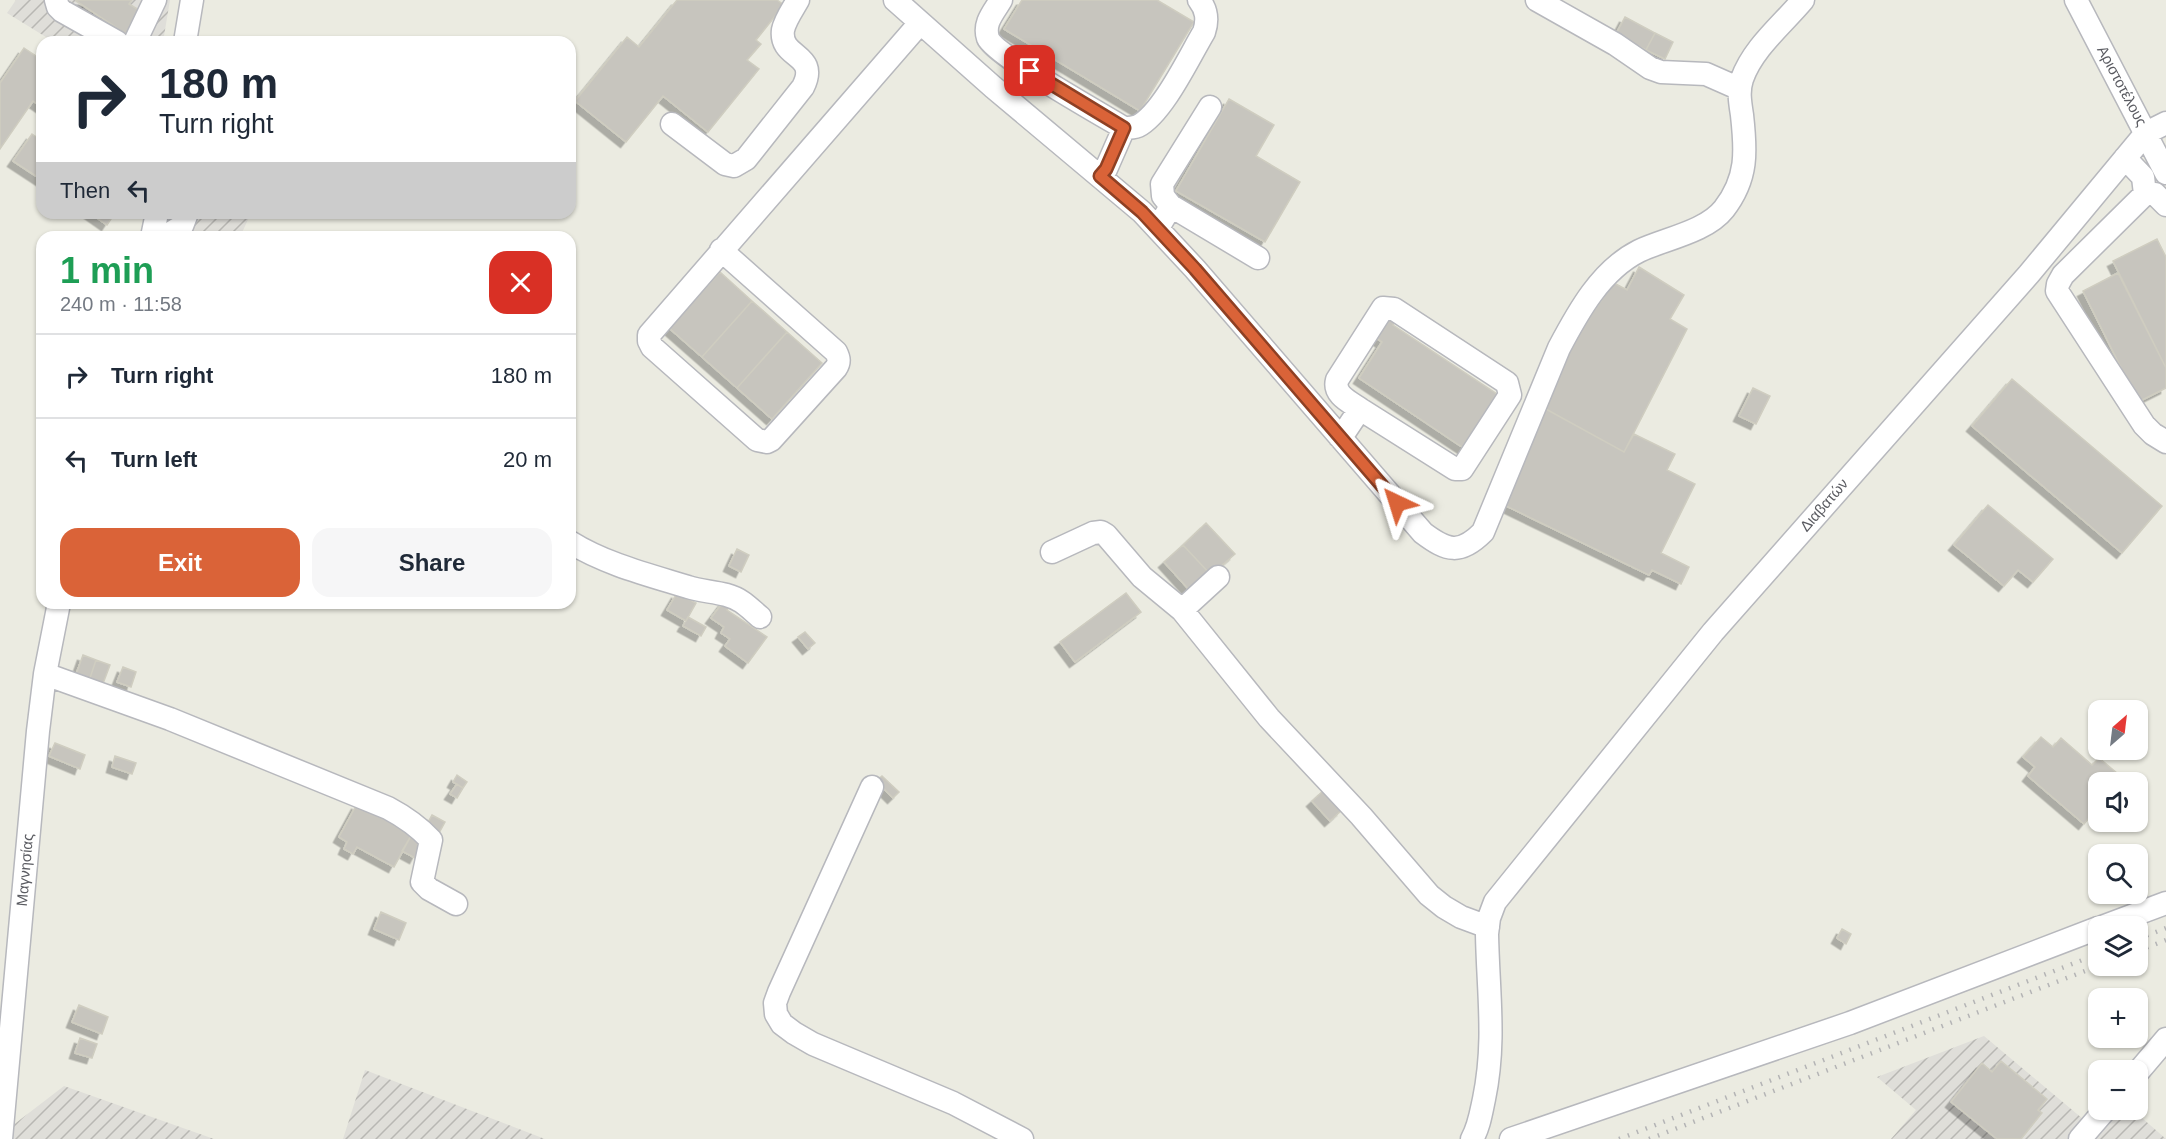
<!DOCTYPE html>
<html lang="en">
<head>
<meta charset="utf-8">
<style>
	:root { --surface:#fff; --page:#f6f6f7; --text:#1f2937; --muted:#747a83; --line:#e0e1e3; --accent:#da6338 }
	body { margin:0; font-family:Helvetica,sans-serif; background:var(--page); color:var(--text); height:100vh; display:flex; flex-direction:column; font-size:22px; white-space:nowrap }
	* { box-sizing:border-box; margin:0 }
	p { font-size:20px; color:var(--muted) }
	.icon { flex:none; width:33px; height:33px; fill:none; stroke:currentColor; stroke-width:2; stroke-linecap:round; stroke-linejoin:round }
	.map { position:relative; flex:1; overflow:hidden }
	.drawer { position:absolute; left:36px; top:231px; width:540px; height:378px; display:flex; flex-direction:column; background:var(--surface); border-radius:18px; box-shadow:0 2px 4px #0004 }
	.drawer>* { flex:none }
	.top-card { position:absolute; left:36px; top:36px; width:540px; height:183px; border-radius:18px; box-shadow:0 2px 4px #0004; background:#fff; color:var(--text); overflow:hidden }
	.needle { width:39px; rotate:28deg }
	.tools { position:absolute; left:2088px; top:700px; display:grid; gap:12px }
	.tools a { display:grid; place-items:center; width:60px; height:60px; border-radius:12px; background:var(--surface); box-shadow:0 2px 4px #0004; font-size:30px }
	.pin { position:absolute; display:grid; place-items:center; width:51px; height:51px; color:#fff; margin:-26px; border-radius:12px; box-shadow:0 3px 9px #0006 }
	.me { position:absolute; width:66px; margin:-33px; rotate:319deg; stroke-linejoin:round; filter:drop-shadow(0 0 4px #0008) }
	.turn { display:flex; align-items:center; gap:21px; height:126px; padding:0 24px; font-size:27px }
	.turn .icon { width:78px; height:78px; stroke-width:2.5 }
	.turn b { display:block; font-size:42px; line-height:51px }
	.then { display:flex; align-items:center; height:57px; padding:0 24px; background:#0003; gap:12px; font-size:22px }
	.round { display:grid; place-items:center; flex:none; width:63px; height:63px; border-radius:18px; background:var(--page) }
	.headline { display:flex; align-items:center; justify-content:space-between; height:102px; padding:0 24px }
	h1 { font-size:36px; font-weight:700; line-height:45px; color:#1e9e55 }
	.cta { display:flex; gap:12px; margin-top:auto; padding:12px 24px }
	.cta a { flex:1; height:69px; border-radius:18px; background:var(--accent); color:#fff; font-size:24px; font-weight:700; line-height:69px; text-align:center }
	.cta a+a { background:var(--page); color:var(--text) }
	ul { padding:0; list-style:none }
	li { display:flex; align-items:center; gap:18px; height:84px; padding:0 24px; border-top:2px solid var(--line) }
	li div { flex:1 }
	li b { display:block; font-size:22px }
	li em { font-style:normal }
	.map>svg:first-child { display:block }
</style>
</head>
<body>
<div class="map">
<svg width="2166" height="1139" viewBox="0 0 2166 1139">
	<defs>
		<pattern id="industrial-furrows" width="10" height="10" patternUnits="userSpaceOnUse" patternTransform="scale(1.5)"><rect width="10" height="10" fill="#dfded9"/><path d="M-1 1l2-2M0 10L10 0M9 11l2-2" fill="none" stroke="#b8b7b3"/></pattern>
		<filter id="shadow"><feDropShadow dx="-5.5" dy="5.5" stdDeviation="0" flood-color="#0004"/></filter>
	</defs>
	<rect width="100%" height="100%" fill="#ebebe1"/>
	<!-- industrial -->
	<path fill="url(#industrial-furrows)" d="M16,0h154l-7,42h-109l-47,-29z
		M160,213h91l-11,24h-85z
		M1984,1036l99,83 -16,20h-176l25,-29 -39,-33z
		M365,1070l180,69h-202z
		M64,1086l150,53h-206v-10z
		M2111,1110h22l33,29h-80z"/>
	<!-- building -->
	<path fill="#c7c5be" stroke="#cfcdc0" stroke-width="1.5" filter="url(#shadow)" d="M76,0h56l-3,4 15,9 -15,23 -53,-35z
		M677,0h100l7,5 -28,35 5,4 -14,16 12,9 -51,63 -45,-36 -37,46 -51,-41 52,-64 12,10z
		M1022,0h135l37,22 -54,89 -136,-82z
		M1625,17l30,16 -9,17 -30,-16z
		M1655,33l18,9 -8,17 -19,-9z
		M24,48l18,12v47l-9,-6 -33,48v-66z
		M1229,99l45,26 -18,31 44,26 -35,60 -89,-51z
		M32,134l10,7v39l-29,-19z
		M90,213h25l-8,12z
		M2157,239l9,18v111l-53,-107z
		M1639,267l45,28 -14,24 17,10 -63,123 -80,-44 27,-63 24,-36 19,-26 13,7z
		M720,272l32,29 -50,56 -33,-29z
		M2118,273l48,95v20l-28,14 -55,-111z
		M752,301l35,31 -50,56 -35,-31z
		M1383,314l12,8 -2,3 107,71 -35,53 -106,-71 23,-36 -12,-8z
		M787,332l35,31 -50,56 -35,-31z
		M2012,379l150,127 -40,47 -150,-127z
		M1753,388l17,8 -14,28 -17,-8z
		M1544,408l80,44 10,-18 41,20 -8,16 28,14 -34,69 28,14 -8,17 -29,-14 -3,5 -149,-72z
		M1988,505l65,54 -20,23 -15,-12 -14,16 -50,-41z
		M1206,523l29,31 -24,21 -28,-30z
		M1183,545l28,30 -19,18 -28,-31z
		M737,549l12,6 -8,17 -12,-6z
		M677,593l19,10 -10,18 -19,-11z
		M1126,593l15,19 -66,50 -15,-20z
		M727,597l6,4 -6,9 40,27 -19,26 -23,-17 5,-7 -9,-6 3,-6 -13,-9z
		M688,617l18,10 -5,9 -18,-10z
		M805,632l10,11 -7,6 -10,-12z
		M83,655l13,5 -8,24 -14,-4z
		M96,660l14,5 -9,24 -13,-5z
		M123,667l13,5 -5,15 -14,-5z
		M2041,737l12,10 8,-9 31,27 7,-7 24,20 -4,5h-21v24l-14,17 -56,-48 7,-9 -12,-10z
		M55,743l30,12 -5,14 -31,-13z
		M115,756l21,7 -4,11 -20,-7z
		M457,775l10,7 -4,6 -10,-6z
		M882,776l17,16 -6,6 -17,-17z
		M457,784l6,4 -6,10 -7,-4z
		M1324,790l18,20 -12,11 -18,-20z
		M357,804l55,30 -18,33 -37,-20 -4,7 -9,-5 3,-7 -8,-5z
		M432,815l13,7 -6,11 -13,-7z
		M412,834l12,7 -9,17 -13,-7z
		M381,912l25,11 -7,17 -25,-11z
		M1842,929l9,5 -5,10 -9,-6z
		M79,1005l29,12 -6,17 -30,-12z
		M80,1038l17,6 -5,14 -17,-5z
		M2001,1061l46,38 -9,11 4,3 -21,26h-24l-46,-37 31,-39 10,9z"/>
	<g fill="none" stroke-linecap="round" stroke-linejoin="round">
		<!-- minor casing -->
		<g stroke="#b7b8bd" stroke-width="25">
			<path id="minor" d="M56,0l2,7 4,4 55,31
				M895,0l98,87 149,125 53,57 228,264c24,18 37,22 60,-1l76,-184c19,-36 42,-78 80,-97 25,-12 67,-19 85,-42 24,-31 22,-58 18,-94 -2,-13 -4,-24 0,-36 11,-31 40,-54 61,-79
				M1001,0c-7,12 -18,23 -13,38 6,16 114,77 136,90 5,0 9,0 14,-2 25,-13 51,-69 66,-94 4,-12 3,-22 -5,-32
				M1537,0l78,44 35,24 11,4 45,2 34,15
				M2076,0l90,173
				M135,42l20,-42
				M185,42l7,-42
				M672,124l53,40 9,2 12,-7 57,-72c17,-34 -24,-28 -20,-57 2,-10 10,-21 15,-30
				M2125,158l18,19 2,17
				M1100,176l6,-7 18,-41
				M2166,205l-11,-11h-10l-82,81 -5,9 -1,7 87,134 9,9 13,8
				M1171,206l87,52
				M1158,228l13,-22 -8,-10 -1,-12 48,-77
				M169,234l13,-8 5,-13
				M152,237l5,-24
				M721,250l115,102c3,6 4,10 0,16l-65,72 -4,2 -10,-2 -105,-93 -3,-6v-6l271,-312
				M1339,436l7,-6 14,-21c-10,-7 -27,-14 -23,-29l46,-72 11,1 113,74 3,12 -48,74h-7l-95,-60
				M570,542c35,22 79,33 118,45 18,6 38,4 54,15 6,4 12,10 18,15
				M1052,552l41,-19 8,-1 5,3 36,42 40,33 87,108 92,98 68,79 15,12 17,10 27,10
				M1182,610l36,-33
				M45,674l125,45 218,89c17,9 30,18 43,32l-9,42 7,7 27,15
				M872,787l-93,205 -4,11 1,11 6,10 12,9 19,11 140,59 69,36
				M2102,927l64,-24
				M2138,1072l28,-33
				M1,1139l37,-408 7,-57 14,-71
				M1472,1139c7,-12 9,-26 12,-40 12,-58 4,-107 3,-165l2,-16 6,-16 218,-270 316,-358 117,-141 20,-10
				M1511,1139l339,-116 248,-95
				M2080,1139l25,-29"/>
		</g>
		<!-- minor -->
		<use href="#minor" stroke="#fff" stroke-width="22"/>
		<!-- rail -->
		<path stroke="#b4b4b5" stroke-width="4.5" stroke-dasharray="1.5 8" stroke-linecap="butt" d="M2138,939l28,-11
			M2138,951l28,-11
			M1619,1139l479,-185
			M1649,1139l449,-173"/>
	</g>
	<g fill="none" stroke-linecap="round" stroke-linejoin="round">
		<!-- route casing -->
		<g stroke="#8e4024" stroke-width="15">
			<path id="route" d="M1030,71l94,57 -18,41 -6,7 42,36 53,57 202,234"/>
		</g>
		<!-- route -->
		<use href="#route" stroke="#da6338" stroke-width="10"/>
	</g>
	<g text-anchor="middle" stroke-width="6" stroke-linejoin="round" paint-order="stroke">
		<!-- street labels -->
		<g font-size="15" fill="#5a5b61" stroke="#fff">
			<text transform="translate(2122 86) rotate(62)" y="5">Αριστοτέλους</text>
			<text transform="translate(1824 505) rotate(-49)" y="5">Διαβατών</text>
			<text transform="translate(25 870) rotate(-85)" y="5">Μαγνησίας</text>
		</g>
	</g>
</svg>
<div class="tools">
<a><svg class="needle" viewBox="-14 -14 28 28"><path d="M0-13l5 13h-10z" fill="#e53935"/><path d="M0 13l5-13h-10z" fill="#747a83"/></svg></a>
<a><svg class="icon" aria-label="sound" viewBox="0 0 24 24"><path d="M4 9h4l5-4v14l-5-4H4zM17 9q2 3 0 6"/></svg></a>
<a><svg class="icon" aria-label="search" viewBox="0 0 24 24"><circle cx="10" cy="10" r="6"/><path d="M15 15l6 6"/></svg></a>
<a><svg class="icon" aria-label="layers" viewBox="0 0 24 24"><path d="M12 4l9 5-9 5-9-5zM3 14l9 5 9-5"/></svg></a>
<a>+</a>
<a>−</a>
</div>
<div class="pin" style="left:1030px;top:71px;background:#d93025"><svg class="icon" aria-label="arrive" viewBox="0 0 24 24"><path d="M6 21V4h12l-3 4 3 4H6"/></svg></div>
<svg class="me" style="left:1397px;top:503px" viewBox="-20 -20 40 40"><path d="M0-17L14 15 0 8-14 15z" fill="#da6338" stroke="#fff" stroke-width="4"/></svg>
<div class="top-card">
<div class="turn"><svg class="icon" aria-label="right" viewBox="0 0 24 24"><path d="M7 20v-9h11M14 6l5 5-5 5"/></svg><div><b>180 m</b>Turn right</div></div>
<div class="then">Then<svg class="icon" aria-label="left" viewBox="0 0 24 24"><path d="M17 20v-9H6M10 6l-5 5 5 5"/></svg></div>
</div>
<section class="drawer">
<div class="headline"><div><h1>1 min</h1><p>240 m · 11:58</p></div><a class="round" style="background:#d93025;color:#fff"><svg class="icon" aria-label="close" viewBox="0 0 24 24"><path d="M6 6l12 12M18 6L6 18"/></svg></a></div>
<ul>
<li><svg class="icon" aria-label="right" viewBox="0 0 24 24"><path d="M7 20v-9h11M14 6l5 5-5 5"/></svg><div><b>Turn right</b></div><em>180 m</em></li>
<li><svg class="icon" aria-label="left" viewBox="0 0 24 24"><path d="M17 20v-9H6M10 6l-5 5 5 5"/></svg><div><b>Turn left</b></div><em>20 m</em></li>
</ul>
<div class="cta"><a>Exit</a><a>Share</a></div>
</section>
</div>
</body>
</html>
